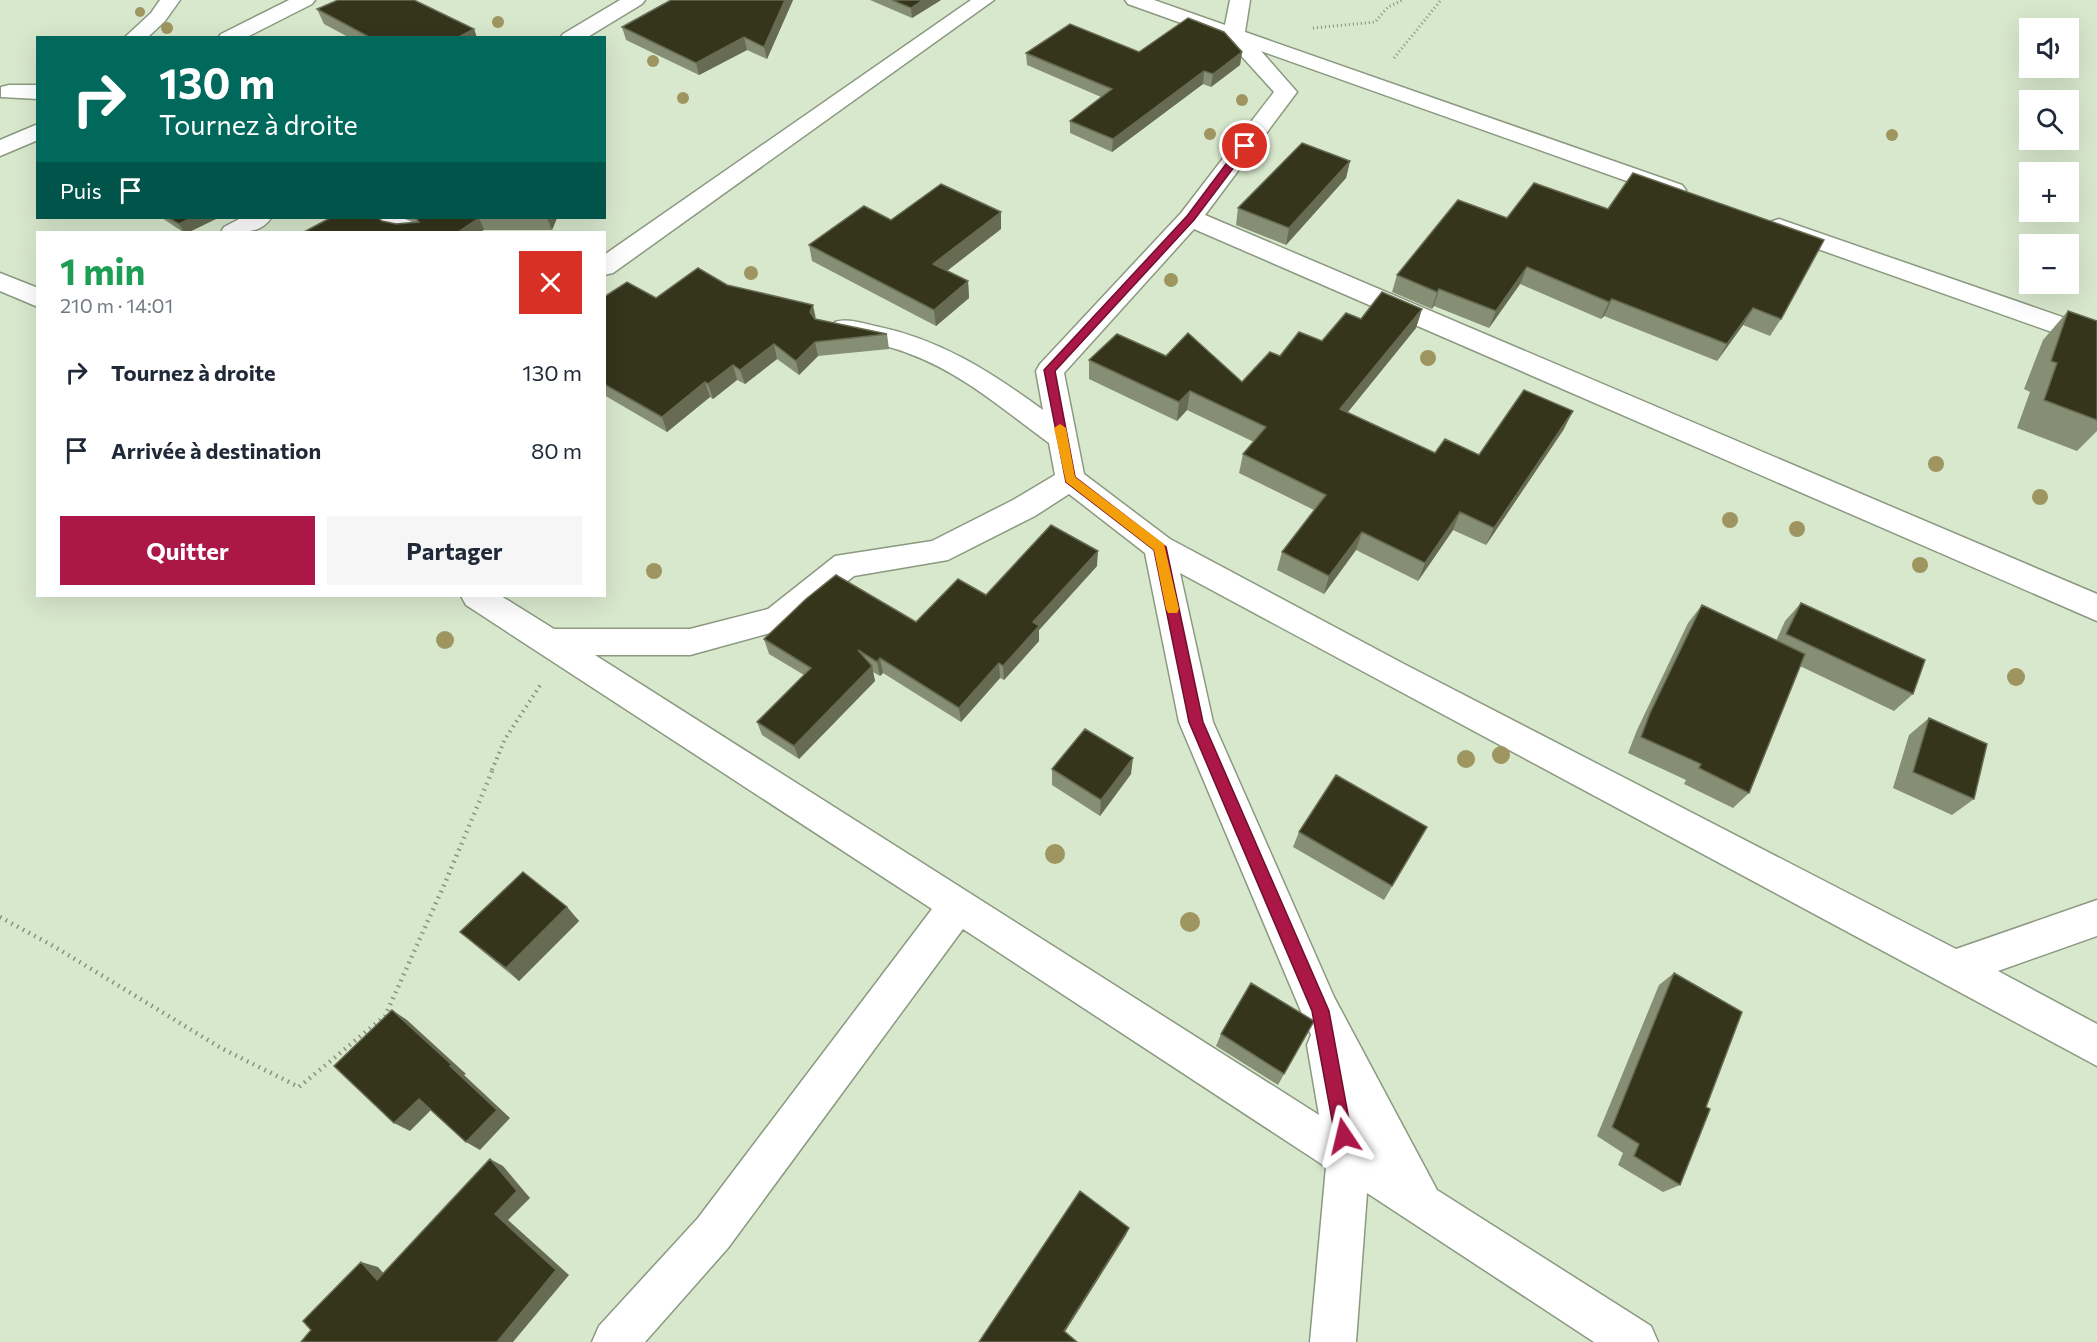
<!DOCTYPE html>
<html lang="fr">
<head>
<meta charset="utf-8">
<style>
	:root { --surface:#fff; --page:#f6f6f7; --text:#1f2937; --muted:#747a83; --accent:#ab1747 }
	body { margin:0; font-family:Commissioner,sans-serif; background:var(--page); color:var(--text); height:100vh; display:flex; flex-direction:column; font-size:22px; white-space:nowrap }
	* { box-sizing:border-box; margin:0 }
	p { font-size:20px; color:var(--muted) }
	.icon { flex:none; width:33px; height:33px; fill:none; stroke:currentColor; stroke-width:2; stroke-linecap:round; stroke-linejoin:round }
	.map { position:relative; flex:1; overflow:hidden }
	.details { position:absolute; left:36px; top:231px; width:570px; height:366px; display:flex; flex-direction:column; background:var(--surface); border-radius:0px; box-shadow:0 6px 24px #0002 }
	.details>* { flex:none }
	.hud { position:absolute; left:36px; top:36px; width:570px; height:183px; border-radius:0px; box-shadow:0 6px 24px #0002; background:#00695c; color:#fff; overflow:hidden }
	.buttons { position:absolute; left:2019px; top:18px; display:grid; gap:12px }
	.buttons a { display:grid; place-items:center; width:60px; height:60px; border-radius:0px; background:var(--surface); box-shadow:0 6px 24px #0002; font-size:30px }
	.pin { position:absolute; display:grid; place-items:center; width:51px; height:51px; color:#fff; margin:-26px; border:3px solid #fff; border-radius:50%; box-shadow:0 2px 6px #0007 }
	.me { position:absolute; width:66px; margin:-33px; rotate:350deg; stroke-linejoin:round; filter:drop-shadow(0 0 4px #0008) }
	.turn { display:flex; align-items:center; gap:21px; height:126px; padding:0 24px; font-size:27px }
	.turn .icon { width:78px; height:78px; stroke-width:2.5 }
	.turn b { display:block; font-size:42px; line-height:51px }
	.then { display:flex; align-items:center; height:57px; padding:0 24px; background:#0003; gap:12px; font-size:22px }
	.round { display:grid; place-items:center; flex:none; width:63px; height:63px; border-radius:0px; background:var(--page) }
	.overview { display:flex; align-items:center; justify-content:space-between; height:102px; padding:0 24px }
	h1 { font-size:36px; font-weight:700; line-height:45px; color:#1e9e55 }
	.action { display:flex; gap:12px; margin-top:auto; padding:12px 24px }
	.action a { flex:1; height:69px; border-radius:0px; background:var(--accent); color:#fff; font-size:24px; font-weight:700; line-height:69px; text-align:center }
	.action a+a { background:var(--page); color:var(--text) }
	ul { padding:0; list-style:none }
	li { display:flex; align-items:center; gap:18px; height:78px; padding:0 24px }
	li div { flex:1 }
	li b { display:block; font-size:22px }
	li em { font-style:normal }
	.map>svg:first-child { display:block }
</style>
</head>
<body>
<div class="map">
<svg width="2097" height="1342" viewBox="0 0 2097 1342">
	<rect width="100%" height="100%" fill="#d8e8cd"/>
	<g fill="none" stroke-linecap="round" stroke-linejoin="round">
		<!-- minor casing -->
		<g stroke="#8a9980" stroke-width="3">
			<path id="minor" d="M160,0h20l-15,21 -18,17h-23l27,-25z
				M289,0h26l-3,4 -67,34h-27l3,-4z
				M620,0h25l-3,4 -56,34h-26l3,-4z
				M971,0h23l-381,273 -9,2v-20z
				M1125,0h29l71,25 5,-25h20l-5,32 437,153 4,5 -4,5 -8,2 -8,-2 -405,-144 36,41 -92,123 892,379v27l-903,-392 -130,144 20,101 86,65 234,125 552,285 141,-49v36l-99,35 99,53v42l-917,-493 33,149 121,275 103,193 214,136 7,16h-64l-227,-149 -11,149h-46l16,-175 -363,-238 -235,319 -83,94h-53l7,-16 99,-108 234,-309 -466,-304 -5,-9h40l53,33h136l78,-20 67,-53 97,-15 81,-41 42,-25 -6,-32c-44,-32 -87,-70 -139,-89 -24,-10 -50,-13 -75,-20l-4,-6 4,-6c13,-4 27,1 40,4 65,13 116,46 168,84l-7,-39 4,-7 141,-151 93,-121 -48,-53 -98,-35zM1069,494l76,59 34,169 132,313 -4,10 12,70 -724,-460h95l99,-27 65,-52 94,-16 87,-44z
				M9,85h29v14l-37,-2v-10z
				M38,124v16l-38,16v-16z
				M241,218h30c-11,17 -32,14 -50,14l3,-5z
				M373,218c17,-2 39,-3 50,14 -17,2 -39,3 -50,-14z
				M1779,219l318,110v19l-327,-116 -3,-5 3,-5z
				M0,273l38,15v19l-38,-16z"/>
		</g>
		<!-- path-far2 -->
		<path stroke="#86917f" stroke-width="3" stroke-dasharray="1 3" stroke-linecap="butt" d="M1313,28l62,-6 13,-15 15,-7
			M1394,58l47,-58"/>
		<!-- path-far1 -->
		<path stroke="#86917f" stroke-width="4" stroke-dasharray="1.5 4.5" stroke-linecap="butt" d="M492,770l13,-31 36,-55"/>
		<!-- path -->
		<path stroke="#86917f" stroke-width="4.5" stroke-dasharray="1.5 5" stroke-linecap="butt" d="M0,917l55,30 166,101 78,39 86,-71 60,-133 48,-114"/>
		<!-- minor -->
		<use href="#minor" fill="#fff" fill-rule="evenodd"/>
	</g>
	<!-- trees -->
	<g fill="#9e9560">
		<circle cx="140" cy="12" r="5"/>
		<circle cx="498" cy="22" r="6"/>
		<circle cx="167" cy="28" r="6"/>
		<circle cx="653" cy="61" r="6"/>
		<circle cx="683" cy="98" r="6"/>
		<circle cx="1242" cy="100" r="6"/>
		<circle cx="1210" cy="134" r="6"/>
		<circle cx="1892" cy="135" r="6"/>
		<circle cx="751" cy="273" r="7"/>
		<circle cx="1171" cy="280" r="7"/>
		<circle cx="1428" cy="358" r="8"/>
		<circle cx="1936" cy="464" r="8"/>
		<circle cx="2040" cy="497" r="8"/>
		<circle cx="1730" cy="520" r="8"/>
		<circle cx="1797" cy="529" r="8"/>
		<circle cx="1920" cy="565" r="8"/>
		<circle cx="654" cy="571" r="8"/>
		<circle cx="445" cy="640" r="9"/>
		<circle cx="2016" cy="677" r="9"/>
		<circle cx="1501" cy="755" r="9"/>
		<circle cx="1466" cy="759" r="9"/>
		<circle cx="1055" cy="854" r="10"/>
		<circle cx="1190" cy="922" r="10"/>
	</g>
	<!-- wall -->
	<path fill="#868e74" d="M793,0l-26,59 -20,-9 -48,25 -73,-35 -4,-13z
		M870,0h71l-29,18z
		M317,9l157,20 3,9h-127l-26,-14z
		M1242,52l-2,13 -29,22 -8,-3 -91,68 -42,-19v-12l31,-24 -74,-32 -1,-12z
		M1350,161l-4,17 -60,67 -50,-20 2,-17z
		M1001,212v17l-54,42 21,10 1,17 -33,28 -124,-65 -3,-16 82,-25z
		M162,218h56l-29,14h-6z
		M407,218h150l-5,12h-68l-180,2 78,-11 14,3 20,-2z
		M1507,218l274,101 -11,17 -27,-11 -26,36 -113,-45 -3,3 -81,-35 -31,44 -55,-22 -2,3 -40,-17 5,-17z
		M727,285l89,34 71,15 2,15 -71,7 -19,19 -22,-16 -32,25 -8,-4 -24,19 -3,-2 -43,35 -63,-37v-98l52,1z
		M1422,309l-6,19 -69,85 88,40 44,2 85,-26 -78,116 -33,-15 -35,51 -62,-31 -32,44 -47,-24 5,-18 32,-42 -75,-37 4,-19 11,-12 -67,-32 -10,11 -88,-42v-19l77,-4 76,26 38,-26 42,-15 39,-22z
		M2068,311l29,10v110l-20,20 -60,-23 13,-36 -6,-3 19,-49z
		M1097,566l-58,64v11l-35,39 -4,-2 -39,44 -78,-49 -3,3 -7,-4 2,9 -76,78 -37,-24 -5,-13 47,-47 -35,-21 -5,-15 152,-17 70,-27z
		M1801,603l112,91 -19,17 -94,-45 -51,127 -16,15 -49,-24 2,-4 -58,-27 9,-23 51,-107 14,-18 74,36 9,-20z
		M1929,718l45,81 -22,16 -59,-27 16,-53z
		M1052,769l79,5 -31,42 -48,-31z
		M1427,827l-43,73 -91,-53 6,-15z
		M567,907l12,14 -60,60 -44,-36 -15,-13z
		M1674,973l32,134 -26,78 -17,7 -45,-27 5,-12 -26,-17 62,-151z
		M1221,1034l63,40 -6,11 -62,-39z"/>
	<!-- shaded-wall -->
	<path fill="#666b51" d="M785,0h8l-26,59 -3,-12z
		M923,0h18l-29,18 -1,-10z
		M474,29l3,9h-20z
		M744,37l3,13 -48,25 -3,-12z
		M1242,52l-2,13 -29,22 2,-13z
		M1204,71l-1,13 -91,68 1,-13z
		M1350,161l-4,17 -60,67 3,-17z
		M1001,212v17l-66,51 -2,-16z
		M191,218h27l-29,14h-5l-5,-8z
		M479,218l5,12 -4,2h-22z
		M547,218h10l-5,12z
		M1527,267l-7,17 -31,44 7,-17z
		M968,281l1,17 -33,28 -2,-16z
		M1439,289l-5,17 -2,3 5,-17z
		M1612,299l-8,17 -3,3 8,-17z
		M813,305l3,14 -6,-7z
		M1753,308l-10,17 -26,36 10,-17z
		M1422,309l-6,19 -81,100 5,-19z
		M815,342l3,14 -19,19 -3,-14z
		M774,344l3,15 -32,25 -5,-14z
		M733,365l4,15 -24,19 -5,-15z
		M705,382l5,15 -43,35 -5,-15z
		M1190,391l-3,19 -10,11 2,-19z
		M1573,411l-9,18 -78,116 8,-17z
		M1460,512l-7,18 -35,51 7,-18z
		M1362,532l-6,18 -32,44 5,-18z
		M1098,551l-1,15 -58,64v11l-35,39 -1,-14 30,-44z
		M880,658l3,15 -3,3 -3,-14z
		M999,663l1,15 -39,44 -2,-14z
		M872,666l3,15 -76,78 -5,-13z
		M1133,758l-2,16 -31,42 1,-16z
		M567,907l12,14 -60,60 -13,-13z
		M392,1010l15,10 59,54 -2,1 46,43 -30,32 -14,-8z
		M419,1099l15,8 -24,24 -16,-8z
		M490,1159l13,7 27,32 -22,22 61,55 -56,67h-16l-2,-128z
		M1129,1228l-3,7 -63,100 1,-4z
		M361,1262l17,5 16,18 -17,-5z"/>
	<!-- building -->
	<path fill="#35351c" stroke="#666b51" stroke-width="1.5" d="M338,0h76l60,29 -17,9h-86l-54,-29z
		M671,0h114l-21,47 -20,-10 -48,26 -74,-36z
		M892,0h31l-12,8z
		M1188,18l36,14 18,20 -29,22 -9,-3 -91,68 -43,-18 42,-32 -86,-36 44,-29 69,28z
		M1302,143l48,18 -61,67 -51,-20z
		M1633,173l191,67 -43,79 -28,-11 -26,36 -115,-45 -3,3 -82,-35 -31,44 -57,-22 -2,3 -40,-17 61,-75 49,18 27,-35 74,26z
		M941,184l60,28 -68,52 35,17 -34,29 -125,-65 55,-39 27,14z
		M169,218h22l-12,6z
		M330,218h48l4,3 14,3 23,-2 -3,-4h132h-69l-21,14h-154z
		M698,268l29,17 86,20 -3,7 5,7 72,15 -72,8 -19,19 -22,-17 -34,26 -7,-5 -25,19 -3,-2 -43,35 -58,-33v-87l23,-15 29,16z
		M1382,292l40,17 -82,100 95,44 10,-14 34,16 45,-65 49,21 -79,117 -34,-16 -35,51 -63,-31 -33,44 -47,-24 44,-57 -83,-41 23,-27 -76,-36 -11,11 -90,-42 28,-26 49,22 22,-23 54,49 28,-30 10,4 19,-24 23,9 24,-28 15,6z
		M2068,311l29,10v99l-53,-20 13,-37 -6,-2z
		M1051,525l47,26 -65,71 6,4 -36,40 -4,-3 -40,45 -79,-50 -3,4 -19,-12 14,16 -78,80 -37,-24 54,-54 -47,-29 42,-40 30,-24 80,47 42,-43 28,16z
		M1801,603l124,57 -12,34 -127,-60z
		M1702,605l103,49 -56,139 -50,-25 2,-4 -60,-27 9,-24z
		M1929,718l58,26 -13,55 -61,-27z
		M1085,729l48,29 -32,42 -49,-31z
		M1336,775l91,52 -35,59 -93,-54z
		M523,872l44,35 -61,61 -46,-36z
		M1674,973l68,39 -36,95 4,2 -30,76 -46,-29 5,-12 -27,-17z
		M1251,983l63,38 -30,53 -63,-40z
		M392,1010l60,55 -2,1 47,44 -31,32 -47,-43 -25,24 -60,-57z
		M490,1159l27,32 -22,23 61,56 -59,72h-196l10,-12 -8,-9 58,-59 16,18z
		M1080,1191l49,37 -65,103 13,11h-98z"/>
	<!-- route -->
	<path fill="#ab1747" stroke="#6f0f2e" stroke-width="1.5" d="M1241,144l9,2 -56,74 -139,151 20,106 91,70 37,175 126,289 23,125 -2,6 -6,2 -6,-2 -3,-6 -23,-125 -123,-289 -35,-172 -88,-68 -22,-112 143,-154z"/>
	<!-- slow -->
	<path fill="#f59e0b" d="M1060,424l6,4 9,49 89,67 15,65 -2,4h-9l-2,-4 -12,-59 -88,-68 -12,-54z"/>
</svg>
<div class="buttons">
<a><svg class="icon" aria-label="sound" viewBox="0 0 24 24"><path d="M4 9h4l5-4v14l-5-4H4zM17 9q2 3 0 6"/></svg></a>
<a><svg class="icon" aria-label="search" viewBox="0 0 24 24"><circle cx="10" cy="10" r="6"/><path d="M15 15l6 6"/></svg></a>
<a>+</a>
<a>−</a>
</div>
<div class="pin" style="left:1245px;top:146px;background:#d93025"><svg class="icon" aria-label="arrive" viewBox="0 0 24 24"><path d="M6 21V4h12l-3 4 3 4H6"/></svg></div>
<svg class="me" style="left:1344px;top:1136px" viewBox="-20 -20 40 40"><path d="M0-17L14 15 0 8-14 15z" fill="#ab1747" stroke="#fff" stroke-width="4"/></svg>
<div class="hud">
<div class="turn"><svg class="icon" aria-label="right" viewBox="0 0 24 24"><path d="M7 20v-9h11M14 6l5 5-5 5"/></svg><div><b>130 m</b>Tournez à droite</div></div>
<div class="then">Puis<svg class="icon" aria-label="arrive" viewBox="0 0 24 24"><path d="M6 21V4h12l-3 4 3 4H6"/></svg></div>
</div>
<section class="details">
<div class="overview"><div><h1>1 min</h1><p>210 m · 14:01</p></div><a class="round" style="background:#d93025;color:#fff"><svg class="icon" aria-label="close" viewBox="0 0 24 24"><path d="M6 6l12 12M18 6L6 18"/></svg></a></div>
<ul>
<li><svg class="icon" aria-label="right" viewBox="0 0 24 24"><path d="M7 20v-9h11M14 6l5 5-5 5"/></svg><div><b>Tournez à droite</b></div><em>130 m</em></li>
<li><svg class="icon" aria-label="arrive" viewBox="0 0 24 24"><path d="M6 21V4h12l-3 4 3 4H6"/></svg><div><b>Arrivée à destination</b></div><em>80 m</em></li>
</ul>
<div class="action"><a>Quitter</a><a>Partager</a></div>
</section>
</div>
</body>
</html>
